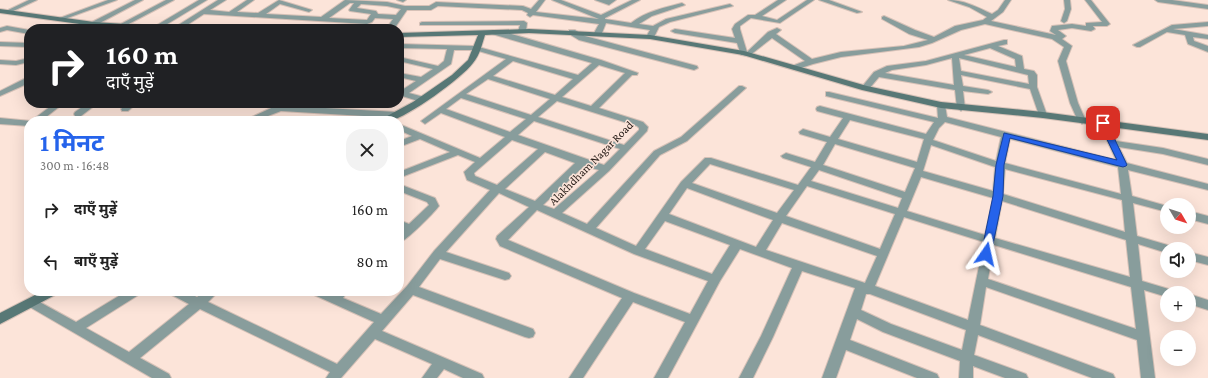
<!DOCTYPE html>
<html lang="hi">
<head>
<meta charset="utf-8">
<style>
	:root { --surface:#fff; --page:#f2f2f2; --text:#222; --muted:#767676; --accent:#2563eb }
	body { margin:0; font-family:"Crimson Pro","Noto Sans Devanagari",serif; background:var(--page); color:var(--text); height:100vh; display:flex; flex-direction:column; font-size:15px; white-space:nowrap }
	* { box-sizing:border-box; margin:0 }
	p { font-size:13px; color:var(--muted) }
	.icon { flex:none; width:22px; height:22px; fill:none; stroke:currentColor; stroke-width:2; stroke-linecap:round; stroke-linejoin:round }
	.map { position:relative; flex:1; overflow:hidden }
	.sheet { position:absolute; left:24px; top:116px; width:380px; height:180px; display:flex; flex-direction:column; background:var(--surface); border-radius:16px; box-shadow:0 4px 16px #0002 }
	.sheet>* { flex:none }
	.hud { position:absolute; left:24px; top:24px; width:380px; height:84px; border-radius:16px; box-shadow:0 4px 16px #0002; background:#202124; color:#fff; overflow:hidden }
	.needle { width:26px; rotate:129deg }
	.controls { position:absolute; left:1160px; top:198px; display:grid; gap:8px }
	.controls a { display:grid; place-items:center; width:36px; height:36px; border-radius:50%; background:var(--surface); box-shadow:0 4px 16px #0002; font-size:20px }
	.pin { position:absolute; display:grid; place-items:center; width:34px; height:34px; color:#fff; margin:-17px; border-radius:8px; box-shadow:0 2px 6px #0006 }
	.me { position:absolute; width:44px; margin:-22px; rotate:11deg; stroke-linejoin:round; filter:drop-shadow(0 0 3px #0008) }
	.turn { display:flex; align-items:center; gap:14px; height:84px; padding:0 16px; font-size:18px }
	.turn .icon { width:52px; height:52px; stroke-width:2.5 }
	.turn b { display:block; font-size:28px; line-height:34px }
	.round { display:grid; place-items:center; flex:none; width:42px; height:42px; border-radius:16px; background:var(--page) }
	.head { display:flex; align-items:center; justify-content:space-between; height:68px; padding:0 16px }
	h1 { font-size:24px; font-weight:700; line-height:30px; color:var(--accent) }
	ul { padding:0; list-style:none }
	li { display:flex; align-items:center; gap:12px; height:52px; padding:0 16px }
	li div { flex:1 }
	li b { display:block; font-size:15px }
	li em { font-style:normal }
	.map>svg:first-child { display:block }
</style>
</head>
<body>
<div class="map">
<svg width="1208" height="378" viewBox="0 0 1208 378">
	<rect width="100%" height="100%" fill="#fce4d9"/>
	<g fill="none" stroke-linecap="round" stroke-linejoin="round">
		<!-- street casing -->
		<g stroke="#d6c1b7" stroke-width="2">
			<path id="street" d="M29,0h8l-28,13 -5,-1z
				M108,0h9l-55,20 -5,-1z
				M135,0h8l-47,25h-5l-7,4h-9l12,-7h5z
				M166,0h8l-51,27 -6,-1z
				M199,0h8l-48,29 -7,-1z
				M218,0h8l-16,10 19,2 18,-12h7l-17,12 21,1 21,-13 33,10 -3,2 -29,-8 -14,10 55,3 24,-17 42,2 18,4h24l7,-4 87,4 8,3 8,-9h6l-9,12 63,7 -47,-19h9l40,15 31,-15h8l-35,18v1l26,4c15,-12 33,-15 51,-20l3,2 -33,11 -13,8 14,2 13,-7 64,-15 3,2 -63,16 -11,5 -6,12h-3l-4,-2 4,-7 -44,-7 -4,10 -4,2 -4,-2 5,-9 -66,-9 -3,2 -3,-2 1,-2 -6,-3 -84,-4 -7,4h-24l-13,19h-8l7,-10 -18,-1 -3,4 -5,2 -163,-10 -23,15h-9zM350,3h4l-5,7 1,1 21,3 -4,6 -38,-2zM361,4l26,2 14,3 -5,6 -18,-1 -2,-3 -19,-3z
				M397,0h9l-3,2z
				M595,0h21l-7,5z
				M778,0h8l-24,16 15,4 30,-20h7l-34,23 -29,-5 -11,8v3l7,23 21,-20 9,-4 4,2 -5,4 36,25 29,-7 63,-6 24,-6 -19,-6 -27,-15v-2l2,-1 31,14 19,7 21,-11 28,-6 4,-3 -18,-10 -21,-7c16,0 29,7 44,14l6,-4 7,-10h6l-8,12 -12,9 65,14 -6,-4 2,-5 20,-2 14,2v-3l16,-1 -17,-22h6l19,24 -3,2h-14l2,3 -4,2 -19,-3 -14,2 8,6 -4,3 10,7 -6,15 12,42 8,18 -4,3 -4,-3 -8,-18 -12,-42 6,-14 -12,-8 -67,-15 -24,6 -29,13 -13,4 -78,10 -28,7 -18,6 -4,-2 1,-2 13,-5 -33,-23 -23,18 -8,-1 -4,-12 -62,-10 -4,-2 4,-2 60,9 -3,-9 3,-5 13,-9h7z
				M819,0h10l33,12 -5,1z
				M1064,0h6l1,9 -4,12 -3,2 -3,-2 4,-12z
				M1155,0h17l36,5v4l-50,-7z
				M422,22l102,-1 3,2 -1,8 -4,2 -4,-2 2,-6h-100v-2z
				M1208,22v4l-35,3 35,6v4l-15,-2 1,4 14,5v6l-20,-8 -3,-9 -18,-3 -27,15h-3l-4,-2 39,-20z
				M7,26l22,4v4l-22,-4 -7,2v-4z
				M492,30h6l103,30 37,13 -1,2h-5l-33,33 44,14 5,5 -1,4 -38,40 -47,42 25,11 67,-73 27,-14 58,-51h3l4,2 -59,53 -27,14 -64,73 40,18 45,-64 24,-24h6l87,27 13,-18 -28,-9 -2,-2 5,-3 29,9 12,-20 -27,-8 -1,-2 4,-3 27,8 13,-19 -26,-7 -1,-2 1,-2 3,-1 106,28 8,-12 -108,-26v-4h3l109,26 -1,-13 4,-3 4,3 2,12 169,43 -17,-37 4,-3 4,3 9,18 47,7 45,11v6l-45,-11 -44,-7 8,16 81,21v6l-80,-20 4,26 35,10v6l-34,-9 4,33 34,10 2,3h-6v4l-29,-9 4,37 30,9 2,3h-7v4l-23,-7 11,88h-14l-4,-38 -151,-53 -6,38 133,49 2,4h-23l-114,-43 -4,20 52,19 2,4h-23l-32,-12v12h-14l1,-17 -77,-29 -26,-13 -7,21 87,34 2,4h-22l-71,-28 -10,28h-14l33,-90 -53,-17 -29,66 -20,41h-14l22,-42 31,-68 -52,-19 -20,32 -52,97h-14l31,-56 -52,-20 -50,76h-14l53,-80 -122,-52 -4,-7 1,-3 32,-29 -30,-14 -53,59 63,21 2,3 -2,3 -4,1 -65,-21 -21,28 114,42 2,4 -2,4 -4,1 -4,-1 -112,-42 -31,36 100,43 2,4h-21l-19,-9 -7,9h-15l10,-14 -57,-25 -34,39h-15l4,-6 -130,-63 -60,49 29,16 2,4h-19l-124,-72 -2,-3 2,-3 4,-2 4,2 40,22 51,-31h15l-2,3 -54,34 43,24 60,-48 -19,-10 -2,-3h17l12,6 8,-6h14l-11,11 129,62 37,-42 -62,-28 -2,-3h18l4,2 3,-2h13l-5,7 38,16 26,-28 27,-35 56,-61 -23,-10 -3,-8 11,-10 -17,-7 -59,23v-6l51,-20 -30,-13 -21,8v-6l13,-5 -13,-6v-6l81,34 25,-21 -64,-24 -16,11 -4,-3 85,-62 -31,-9h-21l-3,14 -42,29 15,4v4l-3,1 -22,-7v-5h3l14,-9 -17,-4v-4l22,4 12,-8 -34,-8v-4l39,9 6,-5 3,-12 -48,-1v-4l76,2 103,29 14,-12 -100,-29zM513,61l60,18 -18,16 -62,-19zM599,65l26,8 -34,33 -29,-9zM488,79l62,20 -19,16 -65,-21zM461,98l65,21 -16,13 -64,-23zM557,101l80,25 2,2v2l-15,15 -86,-28zM850,120l74,19 -7,23 -79,-23zM534,121l86,28 -16,16 -86,-30zM945,122l56,15 -5,24 -63,-21 6,-12zM1010,139l108,28 3,27 -116,-31zM512,140l26,9 -41,36 -22,-9 -1,-3zM835,144l80,24 -10,24 -82,-27zM931,145l64,22 -2,24 -70,-20zM545,152l30,11 -40,38 -30,-12zM710,164l84,26 -17,23 -85,-30zM584,166l15,4 -45,39 -11,-4zM1005,169l117,31 3,32 -122,-38zM819,170l83,28 -4,10 -87,-27zM921,177l72,21 -8,37 -78,-24zM807,186l88,28 -15,35 -94,-33zM687,188l86,32 -17,27 -87,-33zM1002,201l124,39 4,37 -135,-39zM537,210l97,44 74,27 -18,33 -56,-21 -126,-53zM904,217l80,25 -16,78 -93,-34zM665,221l65,24 -18,29 -67,-25zM782,223l95,33 -12,27 -99,-33zM994,245l137,42 5,42 -148,-50zM866,294h4l96,36 -4,20 -71,-26 -30,-14z
				M569,30h6l10,6 112,30 1,2 -4,2 -115,-30 -10,-6z
				M1004,40h3v4l-9,2 24,10 2,13 10,2 3,4v12l10,28 -1,2 -3,1 -4,-3 -9,-26 -69,-14 2,11 25,4 4,2 -4,2 -25,-3 2,17 -4,3 -4,-3 -2,-18 -76,-13 -11,13h-3l-4,-2 13,-16 13,-6 39,-5zM990,48l25,11 1,8 -52,-12zM952,58l2,27 -69,-12 7,-3 34,-5zM959,58l69,17 1,9 -68,-13z
				M0,42l29,1v4l-29,-1z
				M29,58v4l-13,3 -16,-1v-4l16,1z
				M26,78h3v5l-29,13v-5z
				M55,103h9l-23,18h-12v5l-29,-2v-6l31,3z
				M88,103h10l-17,13h-6l-1,-2 1,-2z
				M128,103h9l-9,8h-6l-1,-2z
				M282,103h10l-3,3 108,6 4,3 -4,3 -116,-7 -26,10h-12z
				M399,184l36,14 4,8c-5,7 -33,35 -40,37v-10l3,-3 -3,-2v-8l10,4 20,-19 -2,-3 -28,-11z
				M1189,211l19,5v8l-19,-5z
				M1189,252l19,5v8l-19,-5z
				M1189,294l19,6v10l-19,-6z"/>
		</g>
		<!-- secondary casing -->
		<g stroke="#d6c1b7" stroke-width="2">
			<path id="secondary" d="M0,9l94,13 80,5 4,2h-38l-46,-3 -94,-13z
				M529,29l121,6 94,16 123,35 74,16 102,10 165,22v6l-165,-22 -102,-10 -79,-18 -119,-35 -93,-16 -121,-6 -44,2c-3,9 -5,20 -12,28 -12,16 -64,53 -83,58 -4,1 -9,0 -12,0l35,-19 39,-27 16,-15 10,-25 -79,2v-4z
				M43,291h16l-2,3 -57,30v-11z"/>
		</g>
		<!-- street -->
		<use href="#street" fill="#889d9c" fill-rule="evenodd"/>
		<!-- secondary -->
		<use href="#secondary" fill="#587876" fill-rule="evenodd"/>
	</g>
	<!-- route -->
	<path fill="#2563eb" stroke="#184099" d="M1100,121l7,2 20,42 -1,1 -3,1 -113,-29 -6,27 -1,31 -12,58 -5,3 -3,-1 -2,-2 12,-58 3,-31 8,-32 113,27 -18,-37z"/>
	<g text-anchor="middle" stroke-width="3" stroke-linejoin="round" paint-order="stroke">
		<!-- street labels -->
		<g font-size="12" fill="#2b201b" stroke="#fce4d9">
			<text transform="translate(591 163) rotate(-45)" y="4">Alakhdham Nagar Road</text>
		</g>
	</g>
</svg>
<div class="controls">
<a><svg class="needle" viewBox="-14 -14 28 28"><path d="M0-13l5 13h-10z" fill="#e53935"/><path d="M0 13l5-13h-10z" fill="#767676"/></svg></a>
<a><svg class="icon" aria-label="sound" viewBox="0 0 24 24"><path d="M4 9h4l5-4v14l-5-4H4zM17 9q2 3 0 6"/></svg></a>
<a>+</a>
<a>−</a>
</div>
<div class="pin" style="left:1103px;top:123px;background:#d93025"><svg class="icon" aria-label="arrive" viewBox="0 0 24 24"><path d="M6 21V4h12l-3 4 3 4H6"/></svg></div>
<svg class="me" style="left:986px;top:254px" viewBox="-20 -20 40 40"><path d="M0-17L14 15 0 8-14 15z" fill="#2563eb" stroke="#fff" stroke-width="4"/></svg>
<div class="hud">
<div class="turn"><svg class="icon" aria-label="right" viewBox="0 0 24 24"><path d="M7 20v-9h11M14 6l5 5-5 5"/></svg><div><b>160 m</b>दाएँ मुड़ें</div></div>
</div>
<section class="sheet">
<div class="head"><div><h1>1 मिनट</h1><p>300 m · 16:48</p></div><a class="round"><svg class="icon" aria-label="close" viewBox="0 0 24 24"><path d="M6 6l12 12M18 6L6 18"/></svg></a></div>
<ul>
<li><svg class="icon" aria-label="right" viewBox="0 0 24 24"><path d="M7 20v-9h11M14 6l5 5-5 5"/></svg><div><b>दाएँ मुड़ें</b></div><em>160 m</em></li>
<li><svg class="icon" aria-label="left" viewBox="0 0 24 24"><path d="M17 20v-9H6M10 6l-5 5 5 5"/></svg><div><b>बाएँ मुड़ें</b></div><em>80 m</em></li>
</ul>
</section>
</div>
</body>
</html>
